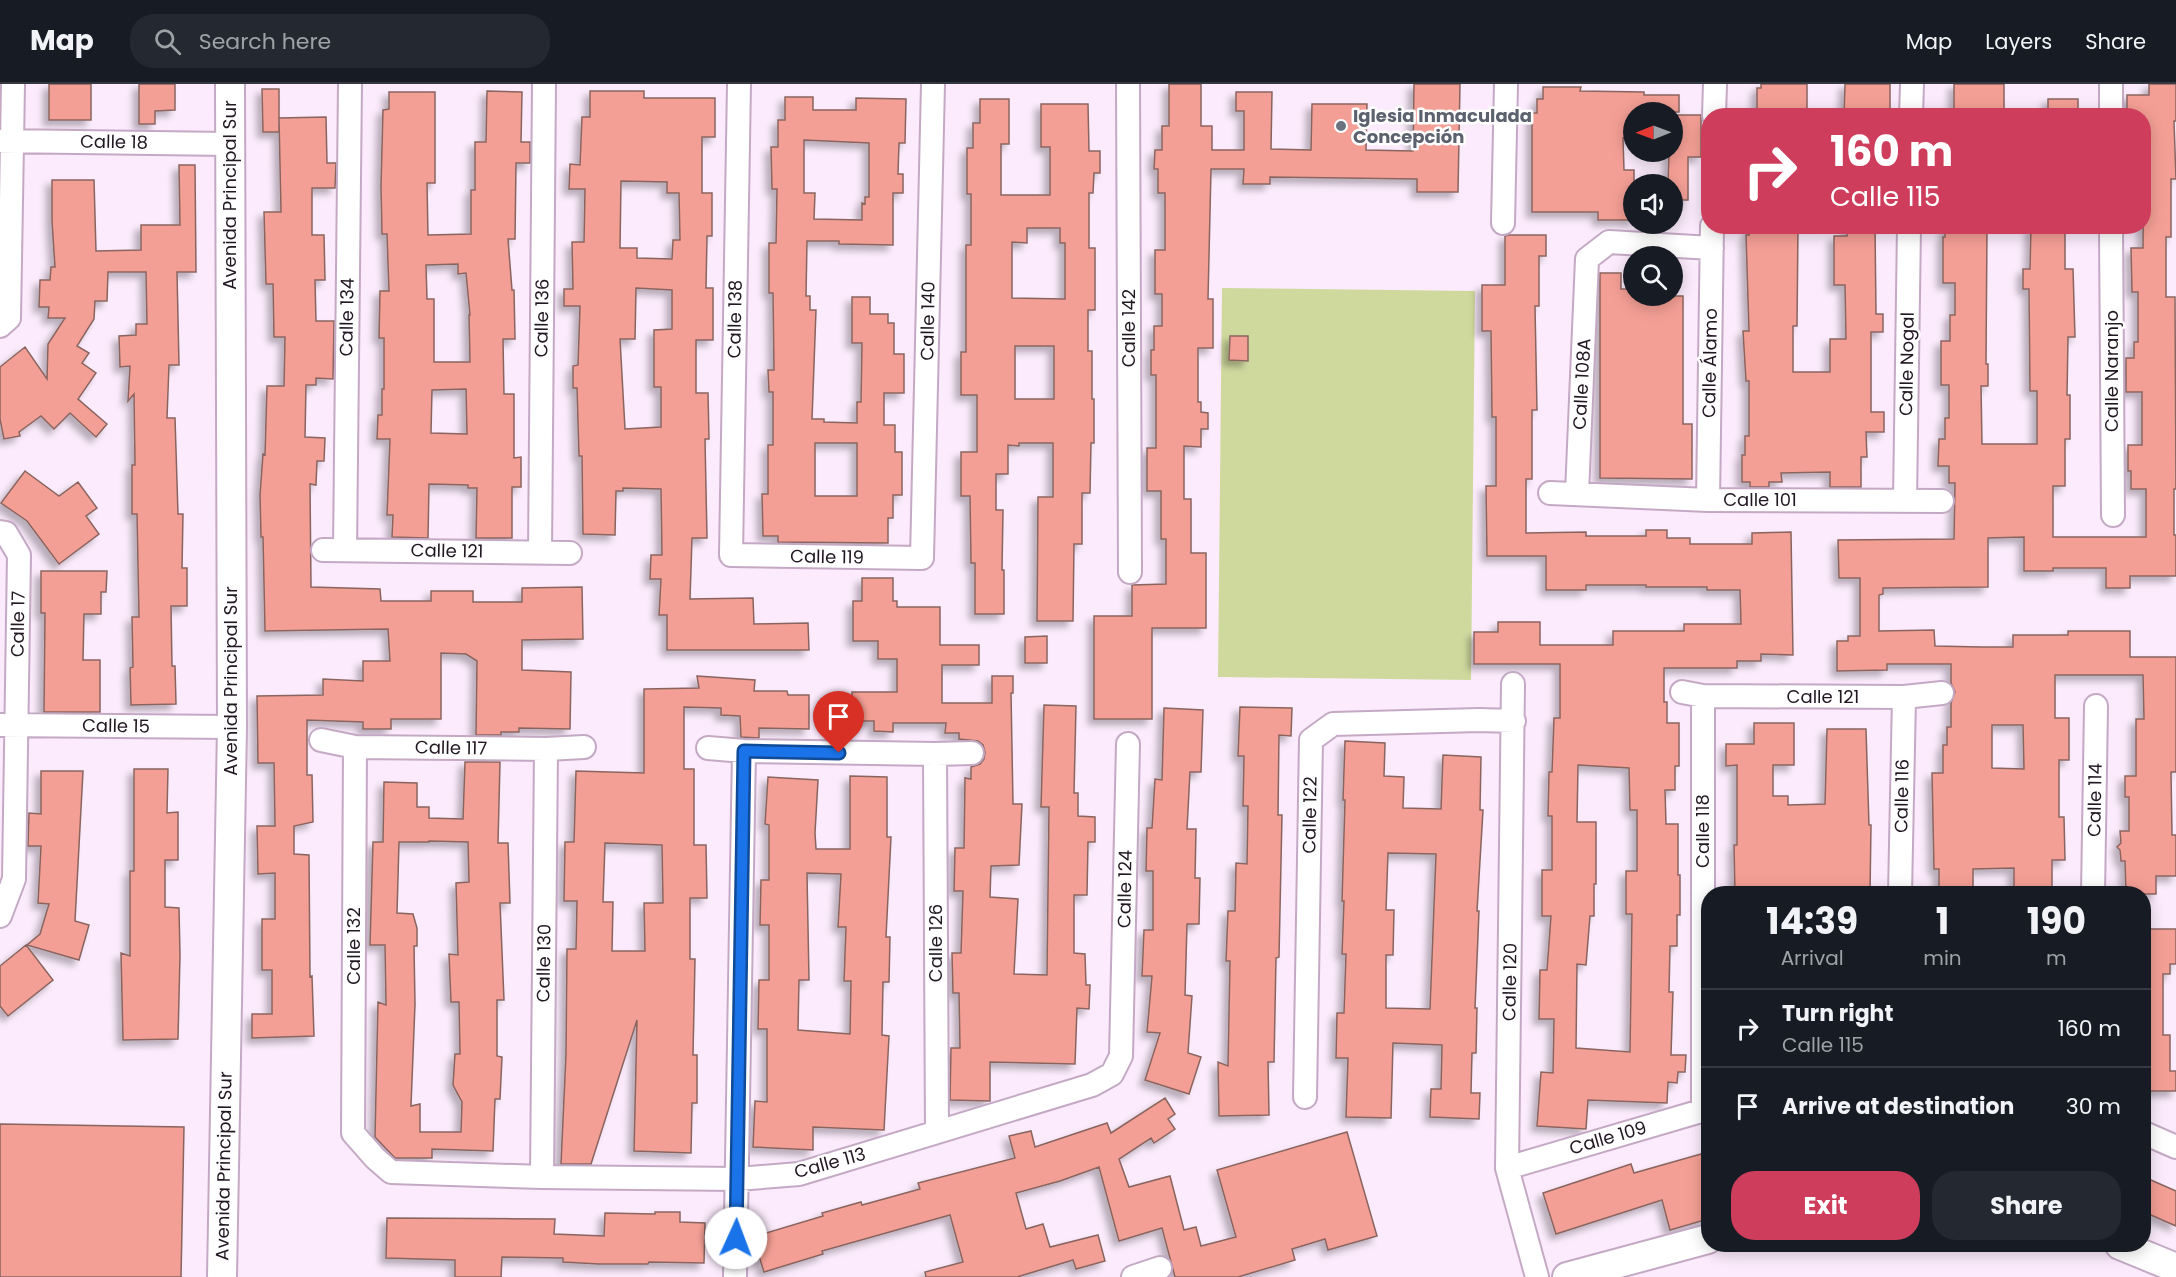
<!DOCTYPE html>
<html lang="en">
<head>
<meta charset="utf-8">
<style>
	:root { --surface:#171b24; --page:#242831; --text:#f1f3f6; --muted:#9ea1a6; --line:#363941; --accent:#ce3e5c }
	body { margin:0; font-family:Poppins,sans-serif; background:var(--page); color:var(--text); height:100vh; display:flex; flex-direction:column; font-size:22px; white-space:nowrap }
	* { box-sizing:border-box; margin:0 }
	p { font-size:20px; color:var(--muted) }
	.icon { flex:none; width:33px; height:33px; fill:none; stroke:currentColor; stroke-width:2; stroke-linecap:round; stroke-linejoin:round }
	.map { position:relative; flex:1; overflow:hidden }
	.details { position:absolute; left:1701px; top:802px; width:450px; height:366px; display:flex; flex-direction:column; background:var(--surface); border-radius:24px; box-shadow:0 3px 15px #0003 }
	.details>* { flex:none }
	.hud { position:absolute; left:1701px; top:24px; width:450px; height:126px; border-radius:24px; box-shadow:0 3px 15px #0003; background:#ce3e5c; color:#fff; overflow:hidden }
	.needle { width:39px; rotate:269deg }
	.fabs { position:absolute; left:1623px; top:18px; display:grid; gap:12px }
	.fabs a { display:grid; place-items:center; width:60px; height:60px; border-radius:50%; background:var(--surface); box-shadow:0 3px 15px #0003; font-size:30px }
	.pin { position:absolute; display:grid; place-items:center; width:51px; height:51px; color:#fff; margin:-62px -26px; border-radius:50% 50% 50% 0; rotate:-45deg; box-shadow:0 0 6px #0007 }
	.pin .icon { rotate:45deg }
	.me { position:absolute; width:66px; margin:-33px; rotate:2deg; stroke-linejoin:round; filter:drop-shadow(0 0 4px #0008) }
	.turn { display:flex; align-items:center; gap:21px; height:126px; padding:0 30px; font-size:27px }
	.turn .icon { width:78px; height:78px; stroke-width:2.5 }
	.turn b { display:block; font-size:42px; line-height:51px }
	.eta { display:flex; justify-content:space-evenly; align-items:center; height:102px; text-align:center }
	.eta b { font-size:36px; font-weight:700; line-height:42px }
	.cta { display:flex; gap:12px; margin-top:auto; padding:12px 30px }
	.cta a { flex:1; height:69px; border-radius:24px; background:var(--accent); color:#fff; font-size:24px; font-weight:700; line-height:69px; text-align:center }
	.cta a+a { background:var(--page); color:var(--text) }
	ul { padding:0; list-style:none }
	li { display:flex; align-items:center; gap:18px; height:78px; padding:0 30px; border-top:2px solid var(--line) }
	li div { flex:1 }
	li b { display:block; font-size:22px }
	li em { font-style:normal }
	header { display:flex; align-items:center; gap:36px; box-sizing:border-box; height:84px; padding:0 30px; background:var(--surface); border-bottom:2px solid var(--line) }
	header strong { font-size:28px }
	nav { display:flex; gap:33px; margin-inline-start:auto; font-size:21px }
	.search { width:420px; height:54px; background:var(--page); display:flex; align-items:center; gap:15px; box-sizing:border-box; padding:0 21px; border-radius:24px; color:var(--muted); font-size:22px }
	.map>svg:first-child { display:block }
</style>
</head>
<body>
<header>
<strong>Map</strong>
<div class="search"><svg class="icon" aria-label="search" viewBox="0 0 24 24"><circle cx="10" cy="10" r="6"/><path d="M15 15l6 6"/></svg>Search here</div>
<nav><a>Map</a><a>Layers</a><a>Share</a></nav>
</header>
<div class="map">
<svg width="2176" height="1193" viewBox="0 0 2176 1193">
	<defs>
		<filter id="shadow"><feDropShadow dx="-5.5" dy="5.5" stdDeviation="3" flood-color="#0004"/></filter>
	</defs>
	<rect width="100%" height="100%" fill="#fbebfc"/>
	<!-- green -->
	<path fill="#cfd99e" d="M1222,204l253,3 -4,389 -253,-3z"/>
	<!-- building -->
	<path fill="#f49f95" stroke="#8a6560" stroke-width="1.5" fill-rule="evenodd" filter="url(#shadow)" d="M49,0h42v36h-42z
		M139,0h36v26l-20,1v13h-16z
		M1169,0h32v42h11v24h32v-39h-8v-19h36l-1,57 40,1 1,-46h55l-1,46 47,1 1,-67h46l-2,108h-41v-13l-147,-2v7h-27l1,-15h-33l-3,130h5v49h-15v54h3v10l7,1v16h-7v18l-17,-1v53h7v54h15v75h-54v91h-58v-103h38v-31l34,-1v-45h-5v-48h-14v-43h9v-73h-5v-25h3v-24h8v-32h-7v-44h10v-57h-7v-24h-4l1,-19h7v-24h7z
		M1761,0h46v32h-50v-28h4z
		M1845,0h45v32h-46z
		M1954,0h50v26h-50z
		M2149,0h27v37h-2l2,58h-5v58h-5v60h9l1,192h-2v46h2v41h-46v12h-24v-20h-53v3h-29v-34l-36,1v49l-105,1v6l-4,1v36l55,-1 1,16 46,1h32v-12h55v-4h62v26h46v115h-5l1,63h4v41h-20v18h-30l-1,-33h-4l-1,-11 -3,-3 4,-4 -1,-12h9v-34h-4v-21h11v-57h8l-1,-44h-88v43h14v42h-10v57h5l1,43h-13v34h-38v-26l-41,1v25h-34v-25h-5l-2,-96h11v-28h4v-18h4v-24l4,-11 -4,-9v-19h-64v6l-50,1v-30h11v-5h12v-58h-21l-1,-38 116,-1 1,-56h-6v-17h-11l1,-27h6v-21h4v-33h-8v-44h9v-26h5v-32h-12v-46h2v-11h42l-1,138h2v22h-7l1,58h55v-53h-7l-1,-102h-6v-20h7l1,-43h34v43h8l2,68h-7l-1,58h3v44h-5v47h-12v51h93v-48h-15v-18h-3v-26h14v-53h-16v-34h8v-16h4v-50h-6l-1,-44h12l1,-132h-17v-21h22zM1992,641h31l1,44 -32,-1z
		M1543,3h38l-1,4 64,1v3h35v17h-45v26h-11l1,32h10v50h-36v-8h-66v-99h5v-14h6z
		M262,5h17v43h-16z
		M487,7l35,1 -1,50h9v21h-14l-1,76h-7l4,51h2l1,49h-12l1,55h10v64l7,-1v30h-9v51h-36l1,-50h-9v-3l-39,-1 -1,54 -36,-1 1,-22h-6l3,-76h-13l1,-24h4v-26h2v-51h-5l1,-47h9l-2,-57h-5l-1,-48 2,-76 6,-1v-17h46v91h-8l1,52 43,-1v-44h4v-48h11zM458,180v10l8,-1 4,42h-1l1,47h-36v-63h-7l-1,-34zM466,305l1,45 -36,-1 1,-43z
		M590,7h54v7h71v39h-13v56h10v43h-5l-1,52h7v52h-17v53h12l1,46h-4l2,99h-15l-2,61 63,-1 1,26 54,-1 1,27h-142v-35h-8l2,-36h-11l1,-24h11l-1,-66 -38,-1v3h-7l-1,44 -32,-1 -1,-78h-3l-2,-68h-4v-22l5,-1 2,-59h-16v-17h9l-1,-47h12l1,-53h-16l1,-25 10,1 2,-48h8zM621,97l46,1v11h12l1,47h-7l-1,19 -35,-1v-10h-17zM636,204l36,2v39l-18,1v57h7v40l-36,2 -5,-90h15z
		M785,13h28v13h43v-12l50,1 -1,44h-6l-1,31h5v19h-10v52l-54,-1v-3h-32l-1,55h4v14h6l-4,109h12v3l33,1v-21h4l1,-59h-10v-46h18v17h18v9h6v31h10v39h-20v32h11v27h7v43h-9v23h-5v25l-110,-1v-6h-15l-1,-42h6v-49h5v-53h-4l-1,-22h6l-1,-77h-4v-50h7l1,-54h-5l-1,-42h7v-27h7zM804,56l65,3v54h-4v7l-3,-1v17l-48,-1 1,-26h-11zM815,359h42v53h-42z
		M980,15h29v45h-8v51h49v-48h-9v-43h47l1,47h11v22h-6l-1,20h-4v55h6v62h-7v41h4v48h2v44h-3l-1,50h-8v51h-8l-1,77h-36l1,-124h15v-54h-34v3l-11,-1v29h-12v36h7l-1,60h2v44h-29v-51h-4l-1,-67h-9v-44h16v-57h-16v-43h5v-107h5v-51h-4v-46h6v-25h7zM1027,144h33v15h5v56l-53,-1v-56l15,1zM1015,262h39v53h-39z
		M2048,15h30v17h-30z
		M1672,31h29v42h-13v43h-16v-16h-4l1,-32h3z
		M326,33l1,46h9l-1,25h-23v47h12l1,45h-10l1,41h18l-1,58 -17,-1v7h-10l-1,52 20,1 -1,23h-7l-1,24 -6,-1 1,103 69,2 1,12h50v-10h42v11h49v-14l60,-1 1,52 -61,1v30l49,2 -1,57 -51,-1v4h-18v3h-25l1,-74 -11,-7 -25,-1v66h-50v10h-28v-7l-56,-2v55h5l1,47 -19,4v28l15,1 1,122 2,-1 2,60 -62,2v-24h20v-44h-10v-51h13v-46l-17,1 -1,-48h18l-1,-63h-16l-1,-67 66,-1v-16l40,2v-20h27l-2,-32 -123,2 -2,-94h-2l-1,-42 3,-41 2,1 2,-69h17l1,-49h-11l-1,-53h-7l-2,-72h17l-2,-94z
		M179,81h16l1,107h-19l2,93h-10l-2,53h8l3,96h5l-1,54h5v38h-16l1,60h3l1,38 -45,1 -1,-37 3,-1 -1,-50h7l-2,-103h-5v-49h3l-1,-71 -6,7 2,-35 -10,1 -1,-31 17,-1v-11h11l-1,-52h-38l-1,29h-12l-1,18 -17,27 12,7 -7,10 14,10 -18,26 29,25 -11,13 -26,-24 -16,16 -13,-13 -22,16 1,4 -16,3 -4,-20v-52l25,-20 22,32 1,-35 17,-26h-17l1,-11h-10l1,-27h10l1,-13h4l-3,-46v-41h42l2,71 45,-1v-25h39z
		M1749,142h49l-1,100h-4v46h37v-33h16l-1,-54h-11v-49h13v-10h28l1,88h7v18h-12v80h13v20h-18l1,25h-6v30h-31v-15l-49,1 1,9h-13v5h-19v-5h-8v-27h3v-19h4v-55h-3l-3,-50h6l-3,-96h3z
		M1509,151h37v21h-7v50h-4l2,104h-5v69h-6v54l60,-1v4h60v-6h21v8h23v6h62v-11l39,-1 2,123 -32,-1v7h-24v7h-73v34h3v21h12v43h-4v24h-10l1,34h12v51h2v40h-3v31h-7l-1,46h4l-2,63h15l-1,17h-7l-1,11 -9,-1 -1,21 -79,-3 -2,29 -49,-3 4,-54 12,1 1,-54h-15l1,-49h7l4,-54h-9v-46h10v-54h-4l1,-44h3l2,-54h6v-54h-86v-32h24v-10h42v23h73v-14h71v-7h57l-1,-34h-33v-3h-61v-2h-60v5h-40v-34h-59l-1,-70h10v-69h-4l-1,-86h-9v-46h23v-49zM1578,681l51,3 1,42h7v61h-11v43h6l-2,138 -54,-4 1,-84 9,1 4,-49h4v-32h2v-62h-19z
		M1600,189h21v16h11v7h51v128h9v55l-92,-1z
		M1230,252h18v25l-19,-1z
		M25,387l34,25 19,-14 19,26 -11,8 13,18 -40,30 -32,-43 -26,-18z
		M41,487h66l-1,21h-5v22h-17l-1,46h17v52h-56l1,-99h-4z
		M862,494h31v23h4v6h43v38h39v20h-37v38h50v-27h21v17h-2l2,111h9l-3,61 -28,1 -1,31 28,2 -4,75 33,1 2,-168h-8l3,-102 32,1 -2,87h4v23l17,1v25h-7l-1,53h-13v58l11,1 1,31h4l-1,24 -12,-1 -2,56 -85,-2v39l-40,-1 1,-52h9l-1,-55h-6l-1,-40h9l2,-62h-9l1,-43h9l1,-70 6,1v-12l9,-3 4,-5 1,-7 -2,-7 -5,-4 -19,-2v-6h-14l1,-10h-53v9l-19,-1v-10h-22v-29h45v-33h-19v-18h-25v-40h9z
		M1047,552v27h-22v-26z
		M697,592l58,4 -1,11h33l1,4h21v34l-50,-1v10l-18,-1 -1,-21 -19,-1v-7l-37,-1v62h10v76h12l1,53h-17v61h5l-2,96h4v48h-5l-1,50 -57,-2 3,-131 -46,144h-30l5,-110 1,-105h9l1,-48h-13l1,-59h9l2,-71 68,2v-84l55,-1zM605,759l57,2 1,58h-19l1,48h-33l1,-49h-10z
		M1240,623l52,1 -1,28 -12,-1 -1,80h4l-3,142 -3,1 -2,104h-6l1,53 -50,1 -1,-54 10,4 2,-105h-4l2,-50h7l1,-48 11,1 1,-58h-5l1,-50h-6z
		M1164,624l39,2 -2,62h-11l-3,57h9l-1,49h5l-1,46h-12l-2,71 7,1 -4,57 13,4 -12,37 -44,-14 15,-47 -13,-1 5,-56h-10l2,-46h9v-59h-7l1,-43h5l3,-49 7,1z
		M1754,639h40v42h-21v31h15v9l37,-1 2,-75h39l3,96h2l-1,69h-135l-1,-49h3v-80l-11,1v-22h28z
		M1345,657l40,2 -1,33 20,1 -1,31 38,1 2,-54 38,2 -1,53h3l-6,101h2l-4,97h2l-1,45h-4l-1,40h9l-1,26 -49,-2 1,-28h10l1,-44 -49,-2 -2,75 -45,-1 2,-59h-12l1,-45h7l2,-59h-4l2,-53h-2l3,-101h-2zM1388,769l48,1 -6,155 -44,-1v-53h7l1,-45h-8z
		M465,678h35l-2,81h10l2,60h-10l4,97h-7v56l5,1 -2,42h-5l-2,52 -61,-2v9h-37l-20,-21 3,-135 8,3 -1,-60h-15l3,-103h10l1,-60 33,1v24h12v11l34,1zM429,757l39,1 1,40 -13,1 2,72 -9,-1 2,48h8l1,52h-5l-2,31 9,17 -1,30h-41v-28l-9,2 4,-102 -1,-58h3v-18l-4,-14 -16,-1 2,-71h30z
		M134,685h34l-1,44 11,-1v48h-13v47l14,1 1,47 -2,84 -55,1 -2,-87 9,3v-85h4z
		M41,687h42l-8,150 14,4 -10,35 -52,-15 13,-11 9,-30 -11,-1 3,-57h-13l1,-33 12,1z
		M850,692l37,1v60h4l-5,100h4l-1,45h-6l-1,53 7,1 -5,94 -71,-3v23l-60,-3 2,-46 12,1v-73h-9l1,-49h10v-55h-9l1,-45h8v-55l-4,-1 3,-47 50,3 -3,53 1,16h34zM807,789l34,1 -3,53h8l-2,54h7l-1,53 -52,-4 1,-50h10z
		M2144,845h32v35h-6v10h-7v61h7v36h6v20h-32z
		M26,861l27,35 -45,36 -8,-10v-40z
		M1165,1014l10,16 -7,5 7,10 -21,14 -3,-5 -32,21 10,28 41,-11 14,54 12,-3 5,19 35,-9 -19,-67 130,-38 30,104 -49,14 -3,-11 -33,10 3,11 -57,17h-63l-13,-49 -43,13 -20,-74 -39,14 -44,12 10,36 17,-5 7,23 48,-12 7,26 -29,8 -3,-9 -56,17h-91l-1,-5 38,-10 -13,-47 -128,36 1,3 -59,18 -11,-35 70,-21 -1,-3 39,-11 1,3 58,-16 -2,-6 97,-25 -6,-22 22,-5 4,16 72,-24 4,10z
		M0,1040l184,3 -3,150h-181z
		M1708,1068v67l-38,11 -8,-30 -106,34 -13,-41 88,-29 3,9z
		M2144,1093l32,14v35l-32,-14z
		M655,1128h25v10l25,1 -1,40 -55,-1 -1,2h-49l-36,-2v-4l-61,-1 -1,20h-46v-17l-69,-2 1,-40 168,1 -1,15 50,2 1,-23 50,1z"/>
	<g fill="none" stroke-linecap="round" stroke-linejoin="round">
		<!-- minor casing -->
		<g stroke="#c4a9c5" stroke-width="26">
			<path id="minor" d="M739,0l-8,471 191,3 11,-474
				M1128,0l2,488
				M2111,0v32
				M1714,32l1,-32
				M1911,32l1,-32
				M0,57l229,3
				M1503,139l3,-139
				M2111,142l2,289
				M0,242l9,-8 4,-234
				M1550,409l158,7 234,1
				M1577,409l10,-234 22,-17 103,6
				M1708,416l4,-274
				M1905,417l4,-275
				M0,448l6,1 13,22 -5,324 -14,37
				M323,466l247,3
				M345,466l5,-466
				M540,468l4,-468
				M1513,600l-6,484 30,109
				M1682,608l21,4 201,1 38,-4
				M0,641l232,2
				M321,656l34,7 191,2 38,-2
				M355,663l-2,386 22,25 16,14 151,5 196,2 61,-5 293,-89 20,-11 9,-18 7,-312
				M708,664l36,3 191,3 37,-1
				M935,670l2,378
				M1900,810l4,-197
				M2093,810l3,-188
				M1305,1013l6,-357 22,-16 146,-4 35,1
				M1703,1026v-414
				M2144,1049l32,14
				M1507,1084l201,-59
				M542,1093l4,-428
				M735,1193l9,-526
				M1133,1193l27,-9"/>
		</g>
		<!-- tertiary casing -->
		<g stroke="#c4a9c5" stroke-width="32">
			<path id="tertiary" d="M2120,1161l56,23
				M222,1193l10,-550 -2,-643
				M1567,1193l141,-38"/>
		</g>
		<!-- minor -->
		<use href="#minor" stroke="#fff" stroke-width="22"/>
		<!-- tertiary -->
		<use href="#tertiary" stroke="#fff" stroke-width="28"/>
	</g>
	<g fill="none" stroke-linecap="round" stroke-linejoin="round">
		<!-- route casing -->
		<g stroke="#114b97" stroke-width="15">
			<path id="route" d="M736,1154l8,-487 95,2"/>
		</g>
		<!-- route -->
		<use href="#route" stroke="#1a73e8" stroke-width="10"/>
	</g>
	<!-- markers -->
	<circle fill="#6b7280" stroke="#fefefe" stroke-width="2" cx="1341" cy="42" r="6"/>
	<g text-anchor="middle" stroke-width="5" stroke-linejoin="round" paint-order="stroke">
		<!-- worship labels -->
		<g font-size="18" font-weight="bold" fill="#5b616d" stroke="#fefefe" text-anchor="start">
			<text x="1353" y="38">Iglesia Inmaculada<tspan x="1353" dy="21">Concepción</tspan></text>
		</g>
		<!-- street labels -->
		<g font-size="18" fill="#211721" stroke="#fefefe">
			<text transform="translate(114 58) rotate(1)" y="6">Calle 18</text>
			<text transform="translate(230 111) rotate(-90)" y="6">Avenida Principal Sur</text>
			<text transform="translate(347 233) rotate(-89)" y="6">Calle 134</text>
			<text transform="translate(542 234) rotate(-89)" y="6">Calle 136</text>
			<text transform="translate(735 235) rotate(-89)" y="6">Calle 138</text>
			<text transform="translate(928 237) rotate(-89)" y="6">Calle 140</text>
			<text transform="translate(1129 244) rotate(-90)" y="6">Calle 142</text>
			<text transform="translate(1710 279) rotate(-89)" y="6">Calle Álamo</text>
			<text transform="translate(1907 280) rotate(-89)" y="6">Calle Nogal</text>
			<text transform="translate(2112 287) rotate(-90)" y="6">Calle Naranjo</text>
			<text transform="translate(1582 300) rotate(-87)" y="6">Calle 108A</text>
			<text x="1760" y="422">Calle 101</text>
			<text transform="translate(447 467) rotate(1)" y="6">Calle 121</text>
			<text transform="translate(827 473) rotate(1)" y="6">Calle 119</text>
			<text transform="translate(18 540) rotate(-89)" y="6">Calle 17</text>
			<text transform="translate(231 597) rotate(-90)" y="6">Avenida Principal Sur</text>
			<text x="1823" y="619">Calle 121</text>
			<text transform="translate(116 642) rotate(1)" y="6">Calle 15</text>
			<text transform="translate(451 664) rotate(1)" y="6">Calle 117</text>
			<text transform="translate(1902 712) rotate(-89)" y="6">Calle 116</text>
			<text transform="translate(2095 716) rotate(-89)" y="6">Calle 114</text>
			<text transform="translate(1310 731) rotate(-89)" y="6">Calle 122</text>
			<text transform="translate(1703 747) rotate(-90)" y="6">Calle 118</text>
			<text transform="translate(1125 805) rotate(-89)" y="6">Calle 124</text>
			<text transform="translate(936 859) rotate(-90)" y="6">Calle 126</text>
			<text transform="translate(354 862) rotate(-90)" y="6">Calle 132</text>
			<text transform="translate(544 879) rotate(-89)" y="6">Calle 130</text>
			<text transform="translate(1510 898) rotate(-89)" y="6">Calle 120</text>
			<text transform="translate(1608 1054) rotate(-16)" y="6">Calle 109</text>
			<text transform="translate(830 1079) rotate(-15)" y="6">Calle 113</text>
			<text transform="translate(224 1082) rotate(-89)" y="6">Avenida Principal Sur</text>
		</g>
	</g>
</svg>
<div class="fabs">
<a><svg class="needle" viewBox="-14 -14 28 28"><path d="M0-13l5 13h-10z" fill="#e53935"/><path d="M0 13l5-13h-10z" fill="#9ea1a6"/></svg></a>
<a><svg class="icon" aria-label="sound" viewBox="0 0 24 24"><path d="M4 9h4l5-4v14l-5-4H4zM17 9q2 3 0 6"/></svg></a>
<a><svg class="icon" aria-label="search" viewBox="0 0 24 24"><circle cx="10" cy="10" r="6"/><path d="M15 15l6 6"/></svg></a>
</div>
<div class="pin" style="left:839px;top:669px;background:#d93025"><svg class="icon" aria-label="arrive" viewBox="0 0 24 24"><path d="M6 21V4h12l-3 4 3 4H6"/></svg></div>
<svg class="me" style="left:736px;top:1154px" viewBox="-20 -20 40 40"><circle r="19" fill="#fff"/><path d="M0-13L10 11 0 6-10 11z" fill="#1a73e8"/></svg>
<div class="hud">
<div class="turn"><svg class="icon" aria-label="right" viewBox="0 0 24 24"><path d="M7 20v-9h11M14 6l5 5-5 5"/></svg><div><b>160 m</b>Calle 115</div></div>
</div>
<section class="details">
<div class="eta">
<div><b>14:39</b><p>Arrival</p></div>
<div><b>1</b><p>min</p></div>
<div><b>190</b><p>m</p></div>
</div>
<ul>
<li><svg class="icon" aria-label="right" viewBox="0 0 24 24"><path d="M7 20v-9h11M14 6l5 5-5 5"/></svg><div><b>Turn right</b><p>Calle 115</p></div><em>160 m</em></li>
<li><svg class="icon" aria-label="arrive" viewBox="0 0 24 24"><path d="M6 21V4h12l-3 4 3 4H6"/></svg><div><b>Arrive at destination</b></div><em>30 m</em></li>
</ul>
<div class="cta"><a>Exit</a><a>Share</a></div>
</section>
</div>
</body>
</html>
